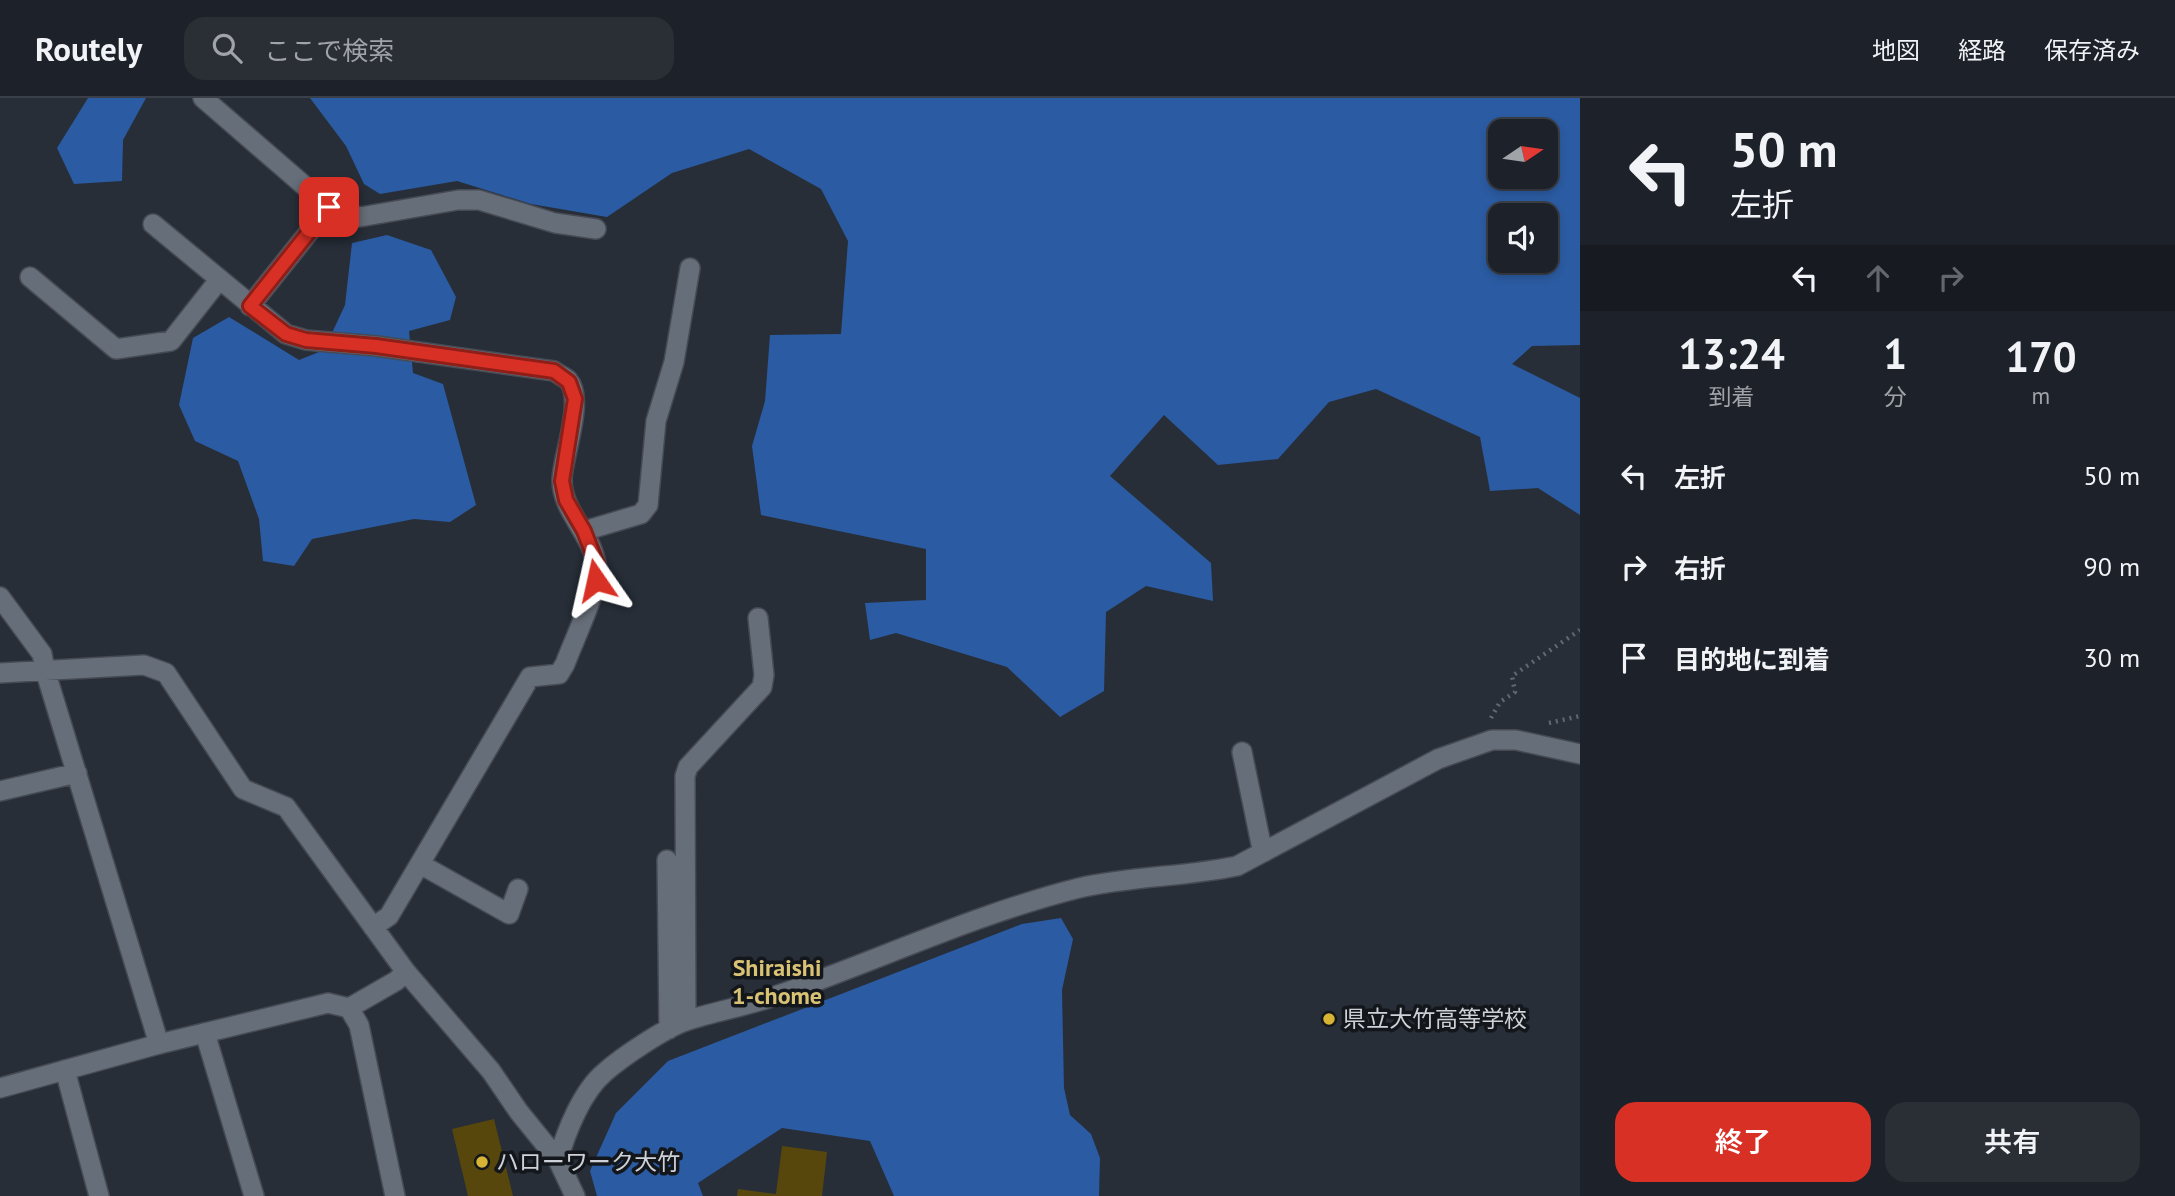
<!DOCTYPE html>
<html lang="ja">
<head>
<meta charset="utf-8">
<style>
	:root { --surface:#1d222a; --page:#2a2f36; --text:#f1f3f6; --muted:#a0a4a8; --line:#3b3f47; --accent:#d93025 }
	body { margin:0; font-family:"PT Sans","Noto Sans JP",sans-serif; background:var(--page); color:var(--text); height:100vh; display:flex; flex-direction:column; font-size:26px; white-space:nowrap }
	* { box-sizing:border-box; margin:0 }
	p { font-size:23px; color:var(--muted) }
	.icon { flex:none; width:38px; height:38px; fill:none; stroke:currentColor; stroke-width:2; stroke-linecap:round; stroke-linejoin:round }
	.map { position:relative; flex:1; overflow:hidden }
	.sheet { display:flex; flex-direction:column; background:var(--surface); width:595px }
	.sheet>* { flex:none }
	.hud { background:#1d222a; color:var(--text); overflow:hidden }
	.needle { width:46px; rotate:77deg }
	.controls { position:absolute; left:1488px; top:21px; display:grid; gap:14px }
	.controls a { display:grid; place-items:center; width:70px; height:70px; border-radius:14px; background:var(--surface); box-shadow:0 4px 10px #0003,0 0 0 2px var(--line); font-size:35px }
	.pin { position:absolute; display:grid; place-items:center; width:60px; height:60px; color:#fff; margin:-30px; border-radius:14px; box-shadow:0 4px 10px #0006 }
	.me { position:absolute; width:77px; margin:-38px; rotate:349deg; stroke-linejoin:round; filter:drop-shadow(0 0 5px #0008) }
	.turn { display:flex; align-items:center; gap:24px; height:147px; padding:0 35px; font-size:32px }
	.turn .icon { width:91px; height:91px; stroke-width:2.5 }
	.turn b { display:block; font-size:49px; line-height:60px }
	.lanes { display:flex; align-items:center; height:66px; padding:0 35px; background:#0003; justify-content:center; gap:35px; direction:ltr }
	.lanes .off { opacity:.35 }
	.eta { display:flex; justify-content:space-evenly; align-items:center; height:119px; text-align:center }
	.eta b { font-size:42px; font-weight:600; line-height:49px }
	.button { display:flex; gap:14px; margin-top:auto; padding:14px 35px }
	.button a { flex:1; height:80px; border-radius:21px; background:var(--accent); color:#fff; font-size:28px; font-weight:600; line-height:80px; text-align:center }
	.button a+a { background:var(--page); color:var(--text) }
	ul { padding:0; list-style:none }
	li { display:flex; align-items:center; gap:21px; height:91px; padding:0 35px }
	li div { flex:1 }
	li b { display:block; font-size:26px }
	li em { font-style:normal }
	header { display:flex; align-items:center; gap:42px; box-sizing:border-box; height:98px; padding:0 35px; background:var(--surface); border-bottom:2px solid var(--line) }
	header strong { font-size:33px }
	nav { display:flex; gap:38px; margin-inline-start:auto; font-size:24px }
	.search { width:490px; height:63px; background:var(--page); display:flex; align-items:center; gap:18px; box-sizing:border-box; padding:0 24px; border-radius:21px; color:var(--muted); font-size:26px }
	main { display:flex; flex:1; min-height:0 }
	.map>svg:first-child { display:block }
</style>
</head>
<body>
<header>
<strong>Routely</strong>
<div class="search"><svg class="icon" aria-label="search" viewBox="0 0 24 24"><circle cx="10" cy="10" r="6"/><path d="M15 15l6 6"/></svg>ここで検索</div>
<nav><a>地図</a><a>経路</a><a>保存済み</a></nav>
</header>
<main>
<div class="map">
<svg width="1580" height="1098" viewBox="0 0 1580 1098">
	<rect width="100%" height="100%" fill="#272e38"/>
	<!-- forest -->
	<path fill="#2b5ba2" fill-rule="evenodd" d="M88,0h58l-23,42 -1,41 -48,3 -17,-36z
		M310,0h1270v247l-48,1 -20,18 68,34v117l-42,-27 -48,3 -10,-54 -104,-48 -47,13 -51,57 -60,6 -54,-50 -54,61 101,87 2,38 -67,-15 -40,26 -2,79 -44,26 -53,-50 -111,-34 -26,7 -5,-37 61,-3v-51l-165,-34 -9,-69 13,-45 5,-66 71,-1 7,-93 -27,-52 -72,-40 -77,24 -65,44 -76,-13 -74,-23 -77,13 -16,-10 -18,-38zM1500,33h45v46h-45zM1500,117h45v46h-45z
		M387,137l44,15 25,47 -6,23 -41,11 4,42 30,11 33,121 -26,17 -36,-3 -102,20 -18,27 -31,-5 -4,-42 -21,-58 -43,-20 -16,-36 14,-67 36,-21 70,43 25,-10 21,-45 7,-62z
		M1061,820l12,21 -11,51 2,98 6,27 21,19 9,24 -1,38h-205l-24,-55 -88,-13 -84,55 5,13h-106l-7,-25 26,-58 52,-52 354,-137z"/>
	<!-- building -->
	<path fill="#57470d" d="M494,1021l19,77h-45l-16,-67z
		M782,1048l45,6 -5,44h-85l1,-7 38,5z"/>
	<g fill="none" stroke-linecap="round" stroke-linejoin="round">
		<!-- minor casing -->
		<g stroke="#454a53" stroke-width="22">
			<path id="minor" d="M203,0l126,109 14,6 17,4 98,-17h21l76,23 41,6
				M153,126l133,110 20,6 70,6 178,25c4,3 10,6 14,9 17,19 -5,75 -6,99 -1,36 40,62 34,99 -3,23 -22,62 -31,86l-6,10 -29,3 -141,239 -16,11
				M30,179l86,72 55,-8 48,-61
				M250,208l79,-99
				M584,433l57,-17 7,-9 8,-84 18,-59 16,-94
				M0,499l42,57 3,16 114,374
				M0,575l144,-8 22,8 77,116 43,18 120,165 85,99 28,41 39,48 17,36
				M1242,654l19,92 3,8
				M0,693l77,-18
				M667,762l2,169
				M420,766l89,50 9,-25
				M349,910l47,-27 10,-9
				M686,923l-1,-245 3,-9 74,-80 2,-12 -6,-57
				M205,935l49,163
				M65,972l34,126
				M558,1062c8,-28 24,-69 47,-88 17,-15 60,-44 81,-51 30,-10 62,-15 92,-26 101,-35 197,-81 301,-107 52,-12 106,-11 158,-22l201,-107 54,-19h24l64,14"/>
		</g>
		<!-- tertiary casing -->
		<g stroke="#454a53" stroke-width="22">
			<path id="tertiary" d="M0,990l159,-44 169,-41 21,5 10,17 36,171"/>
		</g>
		<!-- path -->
		<path stroke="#626871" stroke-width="4.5" stroke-dasharray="2 5" stroke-linecap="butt" d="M1491,620l9,-16 15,-10 -3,-16 68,-46
			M1549,625l31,-7"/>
		<!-- minor -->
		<use href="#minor" stroke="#666e79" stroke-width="19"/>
		<!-- tertiary -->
		<use href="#tertiary" stroke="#666e79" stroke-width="19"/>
	</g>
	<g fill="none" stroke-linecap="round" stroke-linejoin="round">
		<!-- route casing -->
		<g stroke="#8d1f18" stroke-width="18">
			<path id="route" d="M329,109l-79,99 36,28 20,6 70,6 178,25 15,11 6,17 -13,82 4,19 18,31 13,33 -1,16"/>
		</g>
		<!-- route -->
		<use href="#route" stroke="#d93025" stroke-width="12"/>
	</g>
	<!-- markers -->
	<g fill="#d8b434" stroke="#13161a" stroke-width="2.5">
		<circle cx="1329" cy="921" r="7"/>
		<circle cx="482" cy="1064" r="7"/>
	</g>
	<g text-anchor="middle" stroke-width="7" stroke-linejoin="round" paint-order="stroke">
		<!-- poi labels -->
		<g font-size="23" fill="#cdd1d8" stroke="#13161a" text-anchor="start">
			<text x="1343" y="929">県立大竹高等学校</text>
			<text x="496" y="1072">ハローワーク大竹</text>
		</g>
		<!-- neighbourhood labels -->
		<g font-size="24" font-weight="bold" fill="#dac275" stroke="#13161a">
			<text x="777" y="878">Shiraishi<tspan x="777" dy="28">1-chome</tspan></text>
		</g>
	</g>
</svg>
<div class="controls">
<a><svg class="needle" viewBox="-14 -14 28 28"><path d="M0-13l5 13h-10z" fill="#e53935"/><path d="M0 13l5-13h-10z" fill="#a0a4a8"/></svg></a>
<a><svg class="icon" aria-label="sound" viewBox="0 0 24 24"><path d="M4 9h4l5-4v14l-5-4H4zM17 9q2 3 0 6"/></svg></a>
</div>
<div class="pin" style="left:329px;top:109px;background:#d93025"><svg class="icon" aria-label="arrive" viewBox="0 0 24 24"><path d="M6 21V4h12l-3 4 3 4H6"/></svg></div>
<svg class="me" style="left:596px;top:482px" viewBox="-20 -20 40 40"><path d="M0-17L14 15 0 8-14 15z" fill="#d93025" stroke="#fff" stroke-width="4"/></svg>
</div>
<section class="sheet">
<div class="hud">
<div class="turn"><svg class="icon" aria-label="left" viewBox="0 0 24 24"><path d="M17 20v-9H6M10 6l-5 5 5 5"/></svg><div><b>50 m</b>左折</div></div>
<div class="lanes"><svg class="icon" aria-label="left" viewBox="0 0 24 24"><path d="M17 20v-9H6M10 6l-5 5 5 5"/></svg><svg class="icon off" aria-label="ahead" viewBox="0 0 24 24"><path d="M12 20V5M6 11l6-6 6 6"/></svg><svg class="icon off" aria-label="right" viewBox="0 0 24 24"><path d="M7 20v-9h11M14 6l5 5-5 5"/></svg></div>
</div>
<div class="eta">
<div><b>13:24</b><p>到着</p></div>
<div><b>1</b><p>分</p></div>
<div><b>170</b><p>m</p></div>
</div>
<ul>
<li><svg class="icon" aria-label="left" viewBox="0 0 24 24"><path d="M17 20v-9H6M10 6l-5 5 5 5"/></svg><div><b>左折</b></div><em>50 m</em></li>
<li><svg class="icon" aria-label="right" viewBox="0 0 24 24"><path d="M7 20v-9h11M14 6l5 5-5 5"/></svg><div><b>右折</b></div><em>90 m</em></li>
<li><svg class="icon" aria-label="arrive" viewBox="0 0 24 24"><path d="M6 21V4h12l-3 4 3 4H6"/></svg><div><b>目的地に到着</b></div><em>30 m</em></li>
</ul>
<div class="button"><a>終了</a><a>共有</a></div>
</section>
</main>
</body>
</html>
